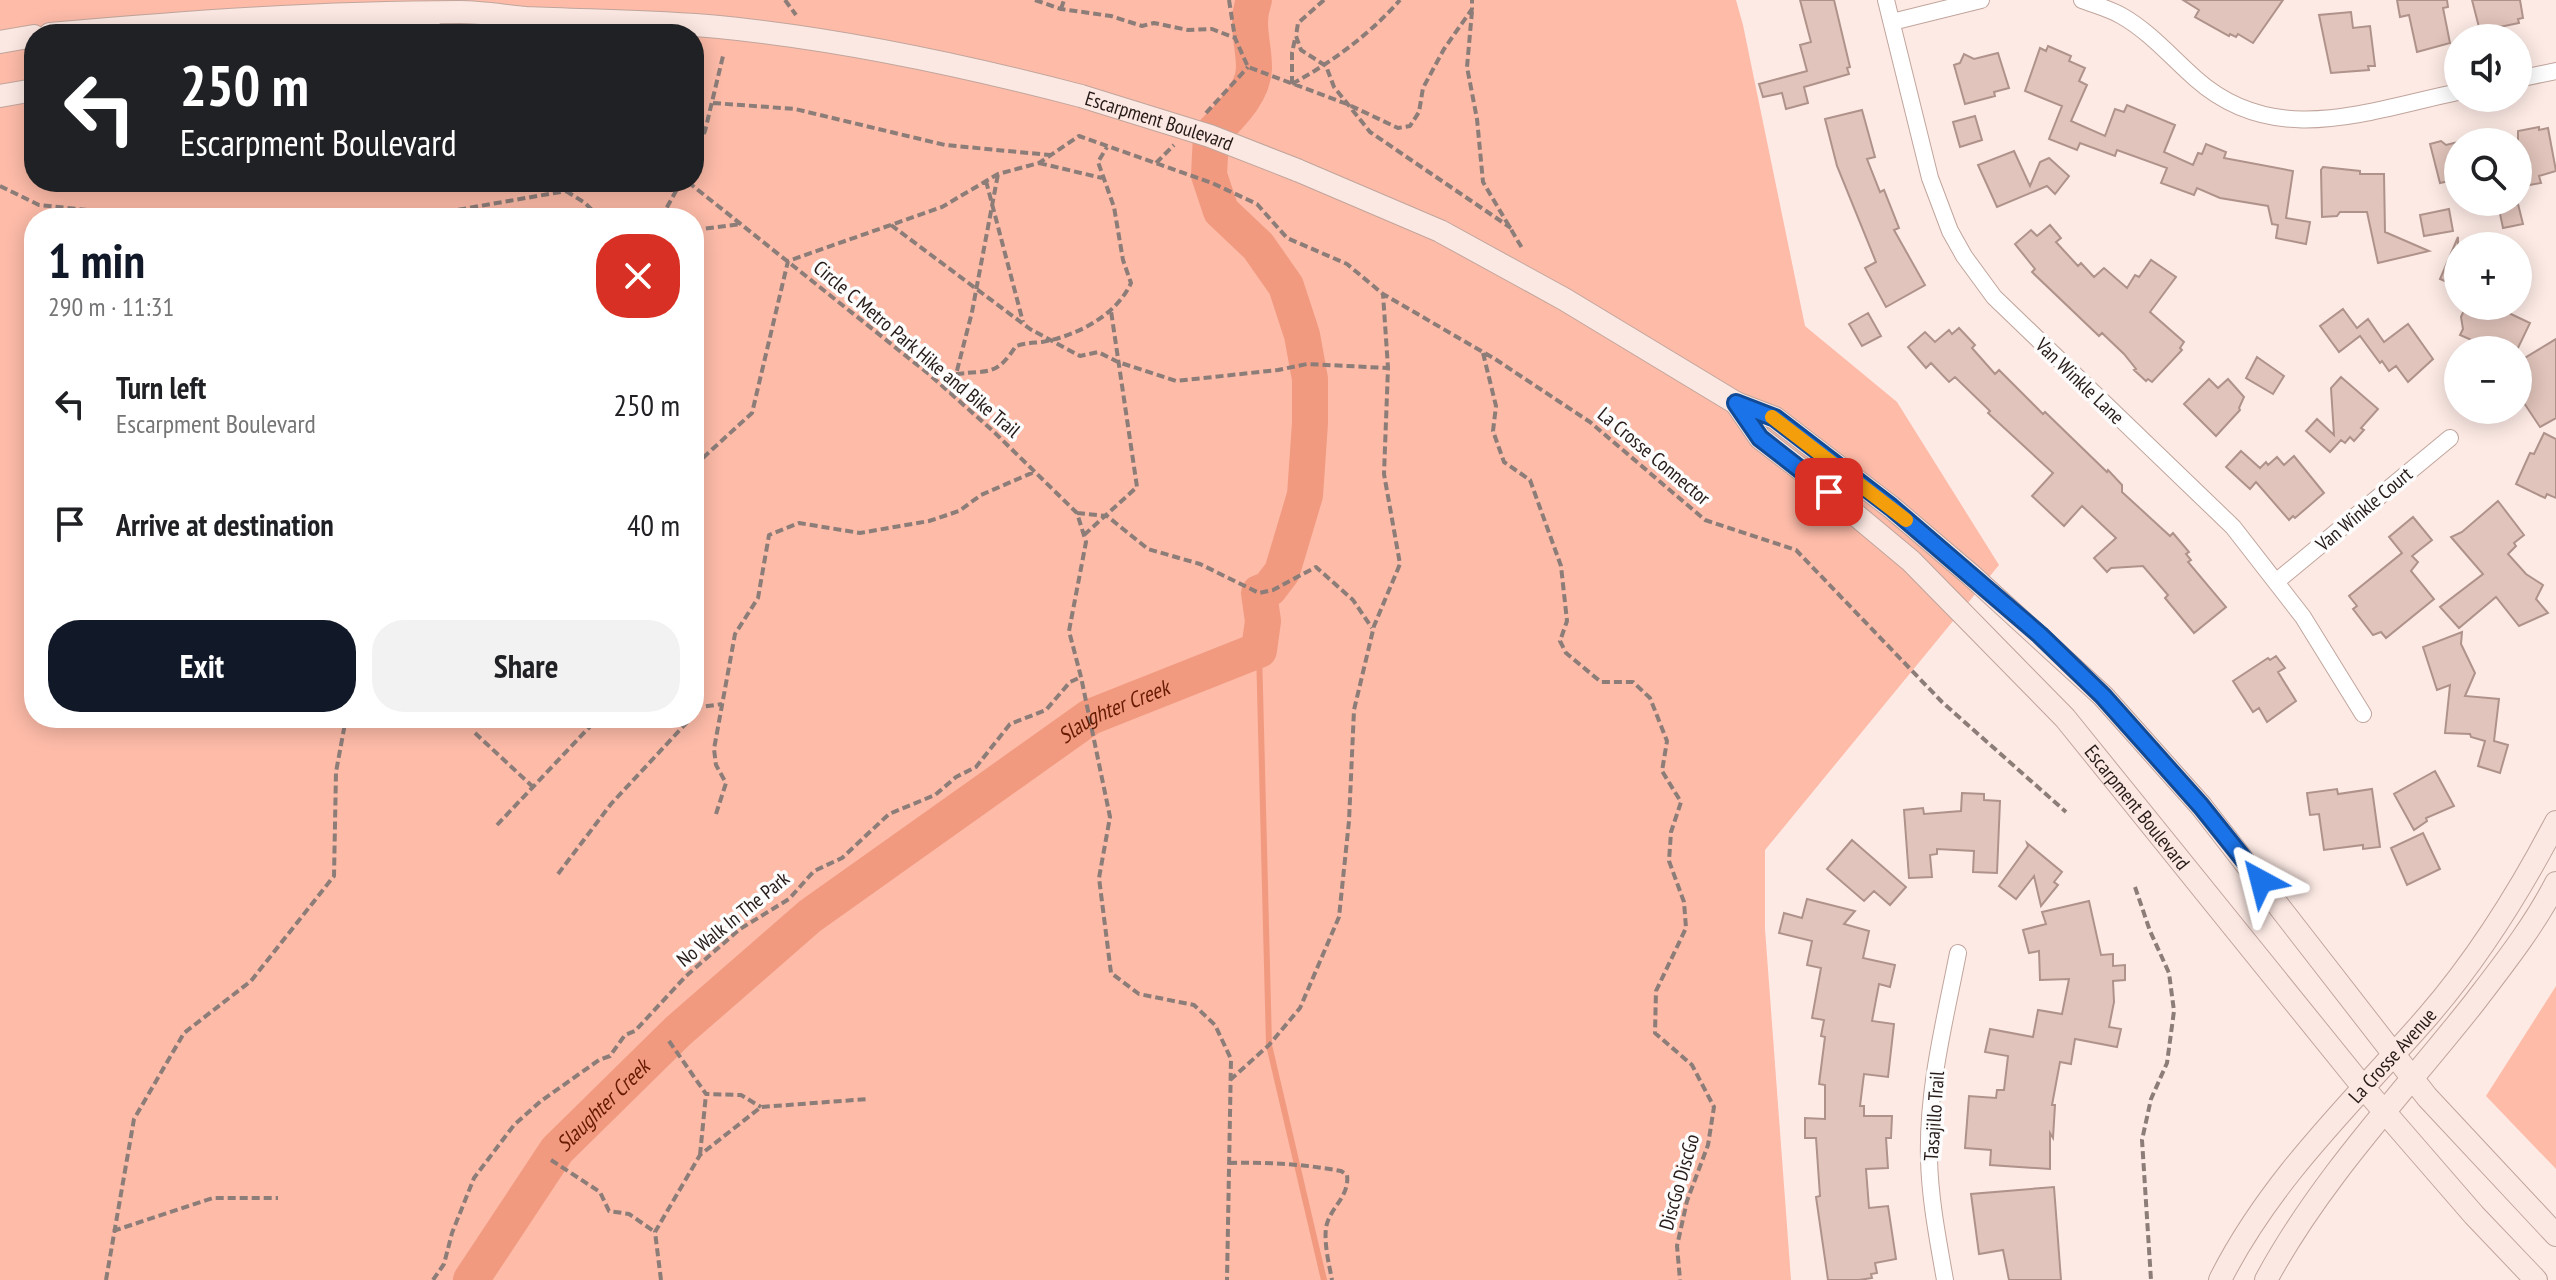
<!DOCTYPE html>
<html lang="en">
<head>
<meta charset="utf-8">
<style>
	:root { --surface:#fff; --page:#f2f2f2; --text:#202124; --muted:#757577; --accent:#111827 }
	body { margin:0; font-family:"PT Sans Narrow",sans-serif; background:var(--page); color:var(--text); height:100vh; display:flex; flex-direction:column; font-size:30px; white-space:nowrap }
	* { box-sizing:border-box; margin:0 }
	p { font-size:26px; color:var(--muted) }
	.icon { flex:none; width:44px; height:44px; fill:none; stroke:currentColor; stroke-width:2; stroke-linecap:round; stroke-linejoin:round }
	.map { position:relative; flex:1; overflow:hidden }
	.details { position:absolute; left:24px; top:208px; width:680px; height:520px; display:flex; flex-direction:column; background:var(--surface); border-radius:32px; box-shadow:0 4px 20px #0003 }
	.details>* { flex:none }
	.guide { position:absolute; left:24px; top:24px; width:680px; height:168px; border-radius:32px; box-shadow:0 4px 20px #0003; background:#202124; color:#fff; overflow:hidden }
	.buttons { position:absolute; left:2444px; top:24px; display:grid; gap:16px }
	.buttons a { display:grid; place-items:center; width:88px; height:88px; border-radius:50%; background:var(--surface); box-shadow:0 4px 20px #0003; font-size:40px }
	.pin { position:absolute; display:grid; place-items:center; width:68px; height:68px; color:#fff; margin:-34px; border-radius:16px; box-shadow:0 4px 12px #0006 }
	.me { position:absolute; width:88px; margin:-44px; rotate:322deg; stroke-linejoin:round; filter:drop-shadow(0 0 6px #0008) }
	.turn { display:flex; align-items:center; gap:28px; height:168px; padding:0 24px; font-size:36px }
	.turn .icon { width:104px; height:104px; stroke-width:2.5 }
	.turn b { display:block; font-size:56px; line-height:68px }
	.round { display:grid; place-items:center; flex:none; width:84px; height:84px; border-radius:32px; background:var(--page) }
	.overview { display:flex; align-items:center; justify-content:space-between; height:136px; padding:0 24px }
	h1 { font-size:48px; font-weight:700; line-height:60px; color:var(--accent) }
	.button { display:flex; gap:16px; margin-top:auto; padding:16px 24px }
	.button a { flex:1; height:92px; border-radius:32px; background:var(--accent); color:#fff; font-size:32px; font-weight:700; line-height:92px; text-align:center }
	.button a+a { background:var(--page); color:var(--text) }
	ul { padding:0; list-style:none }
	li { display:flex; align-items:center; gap:24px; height:120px; padding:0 24px }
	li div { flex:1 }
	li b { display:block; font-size:30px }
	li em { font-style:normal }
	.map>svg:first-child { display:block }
</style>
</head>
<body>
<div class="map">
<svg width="2556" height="1280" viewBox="0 0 2556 1280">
	<rect width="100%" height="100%" fill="#fdeae5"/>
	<!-- green -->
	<path fill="#fdbba8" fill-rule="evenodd" d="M0,0h1736l7,25 62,301 92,76 102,163 -234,285v79l26,351h-1791zM34,34h660v148h-660zM34,218h660v500h-660z
		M2556,986v183l-70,-73z"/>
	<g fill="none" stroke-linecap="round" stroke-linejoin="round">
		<!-- stream -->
		<path stroke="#f19a80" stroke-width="6" d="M1259,650l10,395 55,235"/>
		<!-- river -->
		<path stroke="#f19a80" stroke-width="36" id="s1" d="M471,1280l86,-130 121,-119 132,-115 280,-199 169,-67 4,-29 -4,-28 10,-4 13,-17 23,-77 5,-72v-44l-8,-44 -16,-49 -28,-40 -37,-35 -12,-36 2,-40c17,-18 42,-40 43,-67 0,-25 -9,-44 0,-68"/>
	</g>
	<!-- building -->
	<path fill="#e1c4bb" stroke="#af938b" stroke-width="2" d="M1800,0h34l16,67 -3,1 2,6 -45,13 4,16 -22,6 -4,-16 -19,4 -4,-13 48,-13 -7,-26 11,-3z
		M2183,0h100l-30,43 -15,-9 -2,3 -6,-3 -1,2 -34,-19 4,-7z
		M2397,0h50l1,7 -5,1 7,35 -33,9 -8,-37 -9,2z
		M2472,0h48l3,18 -5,1 1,4 -39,8z
		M2351,12l2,16 17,-2 5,40h-7l1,4 -38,3 -12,-58z
		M2048,46l23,10 -2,5 16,7 -6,13 8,4 -16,36 34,15 10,-27 9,3 3,-7 48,20 -11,27 29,13 5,-12 4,1 4,-10 20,8 -2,6 69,13 -7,47 24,4 -4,22 -30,-6 2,-13 -6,-1 -4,-18 -48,-8 -23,-10 -3,7 -33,-12 6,-15 -50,-18 -2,6 -35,-13 -3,7 -28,-11 13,-33 -37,-15 15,-43 6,3z
		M1998,53l11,35 -15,4 1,4 -30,8 -11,-39 6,-2 4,-9 10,5z
		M1862,110l13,47 -8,2 13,33 4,-2 15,38 -5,2 31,55 -39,22 -21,-39 11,-6 -39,-96 -12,-47z
		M1975,116l7,24 -22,7 -7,-25z
		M2539,127v3l9,-2 8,43 -17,5 2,7 -23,4v-56z
		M2441,141l5,4 12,-3v37l-18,4 -10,-39z
		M2014,151l16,35 10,-24 9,-4 20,18 -14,18 -8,-8 -50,21 -19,-42z
		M2323,167l37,4v3h24l1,58 44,19 -51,12 -11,-51h-27l-3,4 -15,1 -1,-47z
		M2518,204l5,20 -20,4 -4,-19z
		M2449,209l4,22 -29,5 -4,-21z
		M2050,225l11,13 -5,4 22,24 3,-3 13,14 10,-9 23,20 8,-13 4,2 12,-17 25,17 -26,35 34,30 -4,6 2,2 -30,32 -4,-3 -2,2 -12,-11 2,-1 -12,-15 -22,-21 -3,3 -67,-64 3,-3 -20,-25 16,-14 6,6z
		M2458,237v50l-18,-8z
		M2466,306h28l36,17 -13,27h-34l-10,-5 1,-4 -14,-6 3,-6 -2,-12z
		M2343,309l14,19 11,-9 16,23 24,-18 25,35 -25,23 -12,-16 -7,5 -7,-10 -2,2 -20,-27 -21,16 -19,-26z
		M1868,313l13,23 -19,10 -13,-22z
		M1959,328l16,17 -3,3 23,26 4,-4 44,44 2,-2 62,60 1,-2 14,15v7l48,44 3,-3 16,19 -3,2 5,6 -3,2 38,45 -32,26 -29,-35 3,-3 -25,-29 -32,2 -4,4 -13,-14 22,-20 -34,-32 -18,20 -32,-30 21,-23 -65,-60 2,-2 -35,-34 -6,5 -18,-19 -5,5 -18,-21 17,-15 10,10 14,-12 3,4z
		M2556,339v79l-16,9 -22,-33v-32z
		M2257,357l27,19 -11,18 -27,-16z
		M2341,377l37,32 -17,19 3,2 -10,11 -4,-4 -5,6 -4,-3 -11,12 -24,-21 11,-12 17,16 -3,-47z
		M2209,379l9,9 10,-9 16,18 -5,11 1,2 -24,26 -32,-32z
		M2544,433l12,6v59l-9,-4 -2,4 -29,-14 14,-31 4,1z
		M2241,451l19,17 6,-6 2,3 9,-8 7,8 10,-9 30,37 -29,25 -2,-2 -4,4 -33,-38 -6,7 -24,-22z
		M2498,501l26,34 -10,8 2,3 -8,8 18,20 17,11 -7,14 12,14 -29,13 -23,-29 -37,31 -19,-21 43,-33 -32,-37 11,-5z
		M2413,517l19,23 -20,16 6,6 -7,9 23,28 -48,39 -5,-6 -8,3 -20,-26 4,-3 -8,-10 53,-43 -13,-16z
		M2462,632l-1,12 14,29 -10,23 34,3 -5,42 14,4 -8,28 -22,-7 7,-25 -14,-4 -1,-3 -25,-1 5,-48 -13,5 -14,-43z
		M2276,656l9,12 -7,4 18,29 -29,21 -8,-14 -6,4 -20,-31 35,-23 2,2z
		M2435,771l19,35 -28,12 1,3 -13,9 -20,-36z
		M2337,789l1,5 34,-5 8,58 -17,2v-4l-39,5 -5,-36 -9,1 -3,-22z
		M1962,793l22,1v6l16,1 -3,72 -24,-1 1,-21 -37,-2v5l-7,1 2,22 -23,1 -5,-68 19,-2 1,6 37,-3z
		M2423,833l17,36 -33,16 -16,-37z
		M1852,840l54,47 -16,18 -16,-14 -10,10 -37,-32z
		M2027,843l35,29 -8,10 4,3 -17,21 -7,-30 -18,23 -17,-13 29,-40z
		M1807,899l48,12 -11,13 25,7 -6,27 32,7 -5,22 -11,-3 -7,37 22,3 -6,53 -24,-3 -4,32h4v10h28l-1,22h-5l2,30 -22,1 3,39 19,-2 8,53 -21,4 2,10 -6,1 1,4 -13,2h-31l-12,-83 4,-1 -4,-58h-11v-20l20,1v-34l-6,-1 6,-47 -4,-1 3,-16 -12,-2 9,-50 -14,-3 5,-24 -33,-8 5,-20 18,5z
		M2089,901l12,54 12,-1v12l12,-1v15l-12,1 1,21 -5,25 12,2 -4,18 -42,-8 -4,25 -11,-2 -8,43h3l-2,33 -3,-5v36l-60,-4 1,-15 -26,-2 4,-52 27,2 1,-8h7l4,-34 -23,-4 5,-23 43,8 5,-27 24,4 7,-35 -29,1 -1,-29 -10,2 -6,-23 23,-6 -4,-12z
		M2054,1187l7,93h-52l-6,-30 -24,4 -8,-60z"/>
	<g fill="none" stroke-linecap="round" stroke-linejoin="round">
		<!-- street casing -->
		<g stroke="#c1a59c" stroke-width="18">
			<path id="street" d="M1886,0l44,178 20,53 14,25 30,41 239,230 70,90 60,97
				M2082,0c13,5 28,9 40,16 28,16 50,42 74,63 79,70 171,32 262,13
				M1892,22l89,-22
				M2518,79l38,-8
				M2277,581l173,-143
				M1945,1280c-7,-40 -15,-80 -16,-121 -2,-70 16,-139 29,-206"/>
		</g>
		<!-- secondary casing -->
		<g stroke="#c1a59c" stroke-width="24">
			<g id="secondary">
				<path d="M50,34c136,-12 273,-22 410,-22 22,0 44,4 66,6 65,3 129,3 193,9 123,12 244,38 362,69"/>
				<path d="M347,34l82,-8"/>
				<path d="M0,42l34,-6"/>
				<path d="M0,96l34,-6"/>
				<path d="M1297,170l143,61 124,68 172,104 39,15 116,89 81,69 131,120 98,110 226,291 129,138"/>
				<path id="s2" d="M1736,403l24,35 48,37 103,86 154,157 298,369 111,128 62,65"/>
				<path id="s3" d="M2220,1280c51,-102 134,-179 208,-264 51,-59 92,-125 128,-194"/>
				<path d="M2266,1280c55,-102 137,-187 208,-277 29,-38 60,-77 82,-120"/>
			</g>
		</g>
		<!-- path -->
		<path stroke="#8c7d79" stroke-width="4" stroke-dasharray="8 4" stroke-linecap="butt" d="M785,0l11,15
			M1035,0l26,9 50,7 31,10 12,-3 34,7 24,-1 23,9 13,29 99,37 51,24 12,-2 9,-14 4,-24 21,-39 28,-40v-9
			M1229,0l6,38
			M1324,0l-26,23 -2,13 5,14 25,16 8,21 36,45 141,96
			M1061,9l3,-9
			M1472,11l-5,56 10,52 6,63 39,66
			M1292,84c40,-22 77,-49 108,-84
			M1292,84v-31l3,-14
			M713,103l82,6 150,36 105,10
			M1206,113l42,-46
			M694,156l11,-25 18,-75
			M1039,163l63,15
			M1156,163l18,-18
			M986,181l37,141
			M688,182l242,193 64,57 83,81 9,29 -17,89 12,46 29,140 -11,61 12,95 28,21 55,11 21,20 16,34 -4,221
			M0,186l39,19 126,13
			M566,191l19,12 15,15
			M411,218l155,-27 16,-9
			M661,218l20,-36
			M891,225l139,104 50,27 18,-4 20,10 58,19 102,-11 29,-6 81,4
			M694,230l47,-6
			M1483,353l13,53 -3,25 11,31 26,18 31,86 6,55 -7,20 6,12 35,29h32l17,16 17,43 -5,30 19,31 -10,30 -2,29 15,41 2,26 -30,63 -1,42 37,32 22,42 -6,38 -21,56 -10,45 3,34
			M956,374c35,-4 40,2 60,-28 9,-3 17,-3 26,-4 34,-6 74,-26 89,-59l-8,-23 -9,-53 -16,-45 9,-15
			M951,394l21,-82 26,-138
			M694,466l58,-53 36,-152 154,-54 56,-33 41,-11 40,-27 133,47 45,21 30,34 60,26 36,30 112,65 95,63 115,98 91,30 146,152 124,110
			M1077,513l30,3 41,33 52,15 59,29 14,-3 43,-23 37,33 19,28
			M1084,535l53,-48 -26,-176
			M694,708l28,-4
			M475,733l58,54
			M716,814l10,-31 -10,-18 -2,-16 21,-115 23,-36 11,-63 30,-12 61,10 69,-12 30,-10 22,-16 53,-23
			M497,825l101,-107
			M558,874l53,-70 80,-86
			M2135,887l15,44 19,42 5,38 -7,52 -16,36 -9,41 9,140
			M669,1041l37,53 35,1 20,12
			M1230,1080l39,-35 31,-37 39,-91 10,-96 5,-111 20,-84 26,-62 -16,-90 4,-106 -5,-74
			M700,1155l6,-61
			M551,1160l49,32 9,19 20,3 26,18
			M1229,1163c38,-1 75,1 112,8l6,4c3,22 -18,33 -21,53 -2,16 3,36 6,52
			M113,1231l100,-33h65
			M106,1280l28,-161 50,-86 67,-52 83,-105 2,-104 10,-54
			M433,1280l11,-16 8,-31 22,-55 40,-53 27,-24 58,-41 11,-4 15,-21 10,-4 51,-55 54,-47 49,-30 25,-28 28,-13 47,-44 46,-19 21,-18 20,-10 34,-43 36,-14 24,-28 11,-5
			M661,1280l-6,-48 45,-77 61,-48 107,-8"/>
		<!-- street -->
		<use href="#street" stroke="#fff" stroke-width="16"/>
		<!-- secondary -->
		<use href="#secondary" stroke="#fce8e2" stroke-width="22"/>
		<!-- secondary-bridge casing -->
		<g stroke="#c1a59c" stroke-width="24" stroke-linecap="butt">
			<g id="secondary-bridge">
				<path id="s4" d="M1081,96l129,40 87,34"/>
			</g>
		</g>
		<!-- secondary-bridge -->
		<use href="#secondary-bridge" stroke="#fce8e2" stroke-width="22"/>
	</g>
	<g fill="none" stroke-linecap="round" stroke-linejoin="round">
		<!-- route casing -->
		<g stroke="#114b97" stroke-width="20">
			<path id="route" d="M1829,492l-69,-54 -24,-35 39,15 116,89 149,128 63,61 98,110 60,75"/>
		</g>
		<!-- route -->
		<use href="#route" stroke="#1a73e8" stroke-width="14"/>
		<!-- slow -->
		<path stroke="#f59e0b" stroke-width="14" d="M1772,417l134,103"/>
	</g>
	<g text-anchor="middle" stroke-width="7" stroke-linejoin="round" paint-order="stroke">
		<!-- street labels -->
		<g font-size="20" fill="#261b18" stroke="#fcfcfc">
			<text dy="7" stroke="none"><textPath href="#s4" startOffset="82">Escarpment Boulevard</textPath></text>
			<text transform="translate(917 349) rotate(40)" y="7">Circle C Metro Park Hike and Bike Trail</text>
			<text transform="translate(2080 381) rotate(44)" y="7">Van Winkle Lane</text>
			<text transform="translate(1654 456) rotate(40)" y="7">La Crosse Connector</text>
			<text transform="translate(2364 509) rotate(-40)" y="7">Van Winkle Court</text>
			<text dy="7" stroke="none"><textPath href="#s2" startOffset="572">Escarpment Boulevard</textPath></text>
			<text transform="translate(733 919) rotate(-39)" y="7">No Walk In The Park</text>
			<text dy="7" stroke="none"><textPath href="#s3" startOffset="284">La Crosse Avenue</textPath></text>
			<text transform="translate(1934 1116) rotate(-86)" y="7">Tasajillo Trail</text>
			<text transform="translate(1679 1182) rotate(-74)" y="7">DiscGo DiscGo</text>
		</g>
		<!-- water labels -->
		<g font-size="22" font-style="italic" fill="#671b02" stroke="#fcfcfc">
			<text dy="8" stroke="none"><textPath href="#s1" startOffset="868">Slaughter Creek</textPath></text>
			<text dy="8" stroke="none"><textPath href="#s1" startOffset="220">Slaughter Creek</textPath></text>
		</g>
	</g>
</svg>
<div class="buttons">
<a><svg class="icon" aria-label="sound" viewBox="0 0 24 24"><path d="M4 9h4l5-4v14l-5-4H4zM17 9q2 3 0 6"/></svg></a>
<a><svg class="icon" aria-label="search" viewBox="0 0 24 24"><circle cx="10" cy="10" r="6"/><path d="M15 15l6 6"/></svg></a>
<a>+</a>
<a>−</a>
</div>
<div class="pin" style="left:1829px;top:492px;background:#d93025"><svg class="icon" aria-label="arrive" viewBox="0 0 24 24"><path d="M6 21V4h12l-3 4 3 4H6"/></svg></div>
<svg class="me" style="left:2261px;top:881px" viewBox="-20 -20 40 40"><path d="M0-17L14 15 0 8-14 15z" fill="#1a73e8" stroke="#fff" stroke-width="4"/></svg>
<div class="guide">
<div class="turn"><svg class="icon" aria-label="left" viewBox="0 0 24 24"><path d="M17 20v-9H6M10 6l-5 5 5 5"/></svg><div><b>250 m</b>Escarpment Boulevard</div></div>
</div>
<section class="details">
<div class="overview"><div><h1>1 min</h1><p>290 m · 11:31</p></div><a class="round" style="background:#d93025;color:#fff"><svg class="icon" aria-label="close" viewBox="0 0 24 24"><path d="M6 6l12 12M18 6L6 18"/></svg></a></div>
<ul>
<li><svg class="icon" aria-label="left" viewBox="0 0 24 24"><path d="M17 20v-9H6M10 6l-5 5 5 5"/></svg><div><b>Turn left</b><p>Escarpment Boulevard</p></div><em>250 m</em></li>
<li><svg class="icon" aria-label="arrive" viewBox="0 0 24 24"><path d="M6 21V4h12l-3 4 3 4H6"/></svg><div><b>Arrive at destination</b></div><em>40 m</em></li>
</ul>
<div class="button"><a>Exit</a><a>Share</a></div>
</section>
</div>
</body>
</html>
